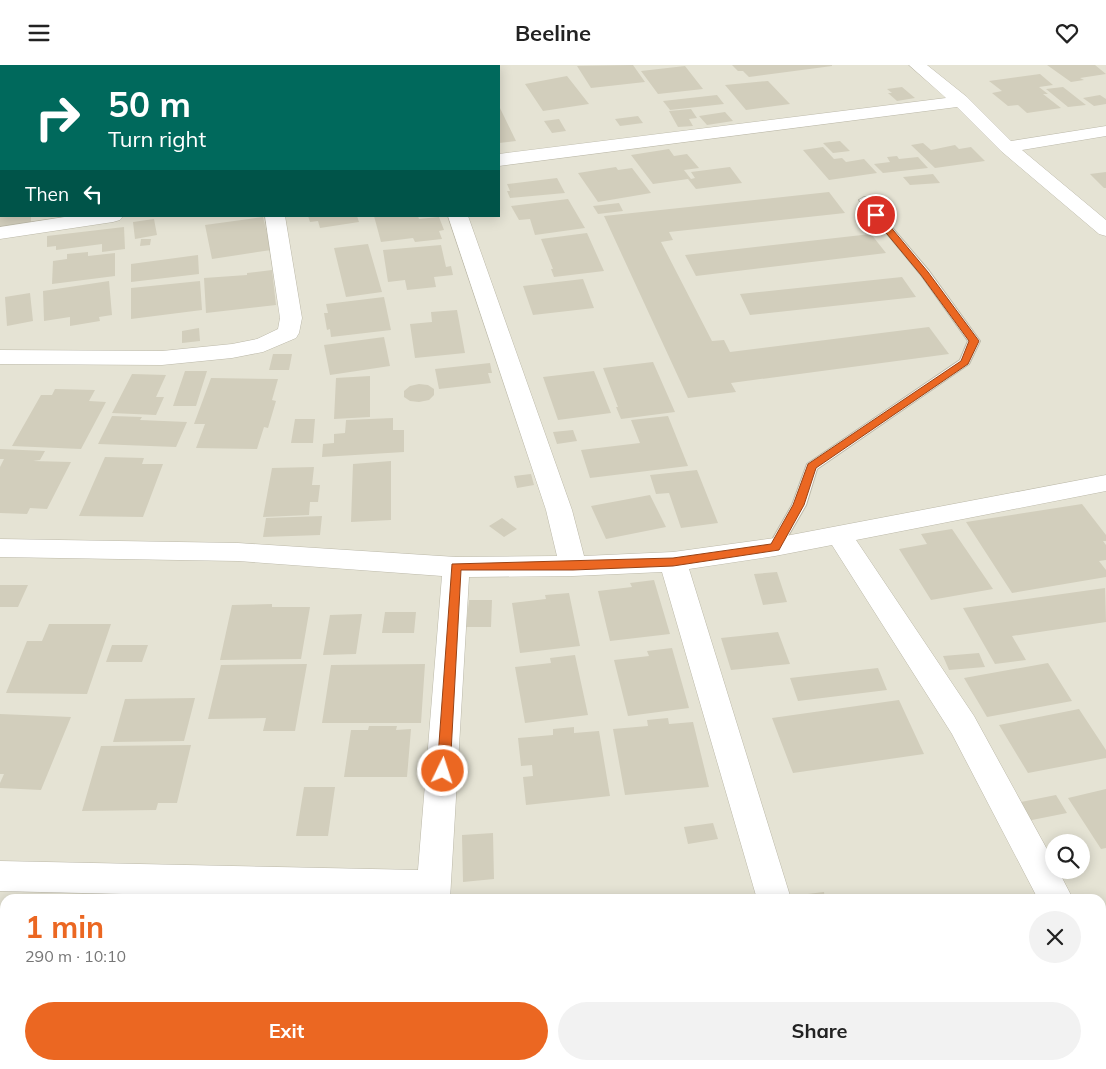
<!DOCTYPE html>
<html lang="en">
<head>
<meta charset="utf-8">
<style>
	:root { --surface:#fff; --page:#f2f2f2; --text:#222; --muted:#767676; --accent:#eb6722 }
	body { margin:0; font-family:Mulish,sans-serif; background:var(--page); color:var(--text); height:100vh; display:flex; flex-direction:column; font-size:19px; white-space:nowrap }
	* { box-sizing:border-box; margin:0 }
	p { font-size:16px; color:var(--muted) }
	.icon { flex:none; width:28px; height:28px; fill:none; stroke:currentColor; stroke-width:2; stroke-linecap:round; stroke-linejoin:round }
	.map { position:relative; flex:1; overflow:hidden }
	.side { position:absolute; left:0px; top:829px; width:1106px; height:176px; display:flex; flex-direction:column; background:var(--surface); border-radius:15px 15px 0 0; box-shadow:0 2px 12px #0003 }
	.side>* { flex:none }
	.top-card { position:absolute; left:0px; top:0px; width:500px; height:152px; box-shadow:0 2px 12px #0003; background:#00695c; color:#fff; overflow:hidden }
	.tools { position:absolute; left:1045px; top:769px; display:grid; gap:10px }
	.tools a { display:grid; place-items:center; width:45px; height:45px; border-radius:50%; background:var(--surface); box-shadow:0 2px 12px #0003; font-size:25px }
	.pin { position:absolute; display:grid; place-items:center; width:42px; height:42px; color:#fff; margin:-21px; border:2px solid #fff; border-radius:50%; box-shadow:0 1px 5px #0007 }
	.me { position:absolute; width:55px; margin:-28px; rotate:4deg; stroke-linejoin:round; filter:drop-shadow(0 0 4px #0008) }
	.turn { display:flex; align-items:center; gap:18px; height:105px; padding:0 25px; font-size:22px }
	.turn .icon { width:65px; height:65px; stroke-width:2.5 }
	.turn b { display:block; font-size:35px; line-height:42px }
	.then { display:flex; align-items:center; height:48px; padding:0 25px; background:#0003; gap:10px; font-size:19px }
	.round { display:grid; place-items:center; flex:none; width:52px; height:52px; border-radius:26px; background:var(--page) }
	.head { display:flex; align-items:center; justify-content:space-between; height:85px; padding:0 25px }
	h1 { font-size:30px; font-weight:700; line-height:38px; color:var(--accent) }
	.primary-button { display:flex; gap:10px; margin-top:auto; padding:10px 25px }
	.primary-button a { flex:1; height:58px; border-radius:30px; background:var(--accent); color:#fff; font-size:20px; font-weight:700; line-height:58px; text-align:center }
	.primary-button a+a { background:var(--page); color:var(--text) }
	header { display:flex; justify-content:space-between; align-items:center; height:65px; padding:0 25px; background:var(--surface); font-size:22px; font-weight:700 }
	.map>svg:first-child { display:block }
</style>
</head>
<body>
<header><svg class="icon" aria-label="menu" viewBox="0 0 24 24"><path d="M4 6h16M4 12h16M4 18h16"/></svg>Beeline<svg class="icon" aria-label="heart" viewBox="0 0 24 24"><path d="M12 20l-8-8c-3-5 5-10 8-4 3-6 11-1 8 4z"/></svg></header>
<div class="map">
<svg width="1106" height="1004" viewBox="0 0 1106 1004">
	<rect width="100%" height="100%" fill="#f1f0e5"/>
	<!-- residential -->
	<path fill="#e5e3d4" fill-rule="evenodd" d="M0,0h1106v1004h-1106zM1,1h498v150h-498zM1054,778h27v27h-27zM5,834h1096v166h-1096z"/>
	<!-- building -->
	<path fill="#d2cebc" d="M633,0l12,17 -54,6 -14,-22z
		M732,0h100v1l-83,11 -6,-6h-5z
		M1047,0h48l11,9 -26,4 4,2 -13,2z
		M685,1l18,23 -45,5 -17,-23z
		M1040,9l13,11 -14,2 9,7h-5l18,14 -34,5 -9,-8 -10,1 -16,-13 10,-2 -13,-10z
		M567,11l22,28 -46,7 -18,-27z
		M768,16l22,23 -44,6 -21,-25z
		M902,22l13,11 -18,3 -9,-8h4l-5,-4z
		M1063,22l23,18 -18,2 -22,-18z
		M717,30l7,9 -54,6 -7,-9z
		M1100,30l6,4v5l-12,2 -11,-8z
		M499,41l17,35 -17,2z
		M691,44l6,9 -8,1 4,7 -15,1 -9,-16z
		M725,47l8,9 -26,4 -8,-9z
		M638,51l5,7 -23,3 -5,-7z
		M559,54l7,12 -14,2 -8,-12z
		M840,76l10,10 -17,2 -10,-10z
		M923,78l8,7 24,-5 4,4 12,-2 14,14 -50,7 -24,-23z
		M823,82l11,12 8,-1 4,4 18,-3 13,14 -48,7 -26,-30z
		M669,84l5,7 13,-2 12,14 -15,2 7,9 4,-1 -4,-6 39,-5 12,16 -46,6 -8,-10 -35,5 -22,-29z
		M897,91l2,3 19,-2 10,11 -45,5 -9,-9 16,-2 -3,-5z
		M616,102l2,3 14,-2 19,25 -53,9 -20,-29z
		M1106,107v16h-2l-14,-14z
		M933,109l7,9 -30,2 -7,-8z
		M557,113l8,15 -55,5 -3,-7h3l-3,-7z
		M829,127l16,21 -176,19 4,8 -12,2 51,99 12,-1 6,12 199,-25 20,27 -218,29 5,9 -48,6 -84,-182z
		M568,134l17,29 -50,7 -5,-16 -11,1 -8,-14z
		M619,138l4,8 -25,3 -5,-8z
		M0,151h31v9l-31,4z
		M308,151h49l2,6 -39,6 -2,-7 -8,1z
		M374,151h44l1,3 20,-2 5,13 -5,1 3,8 -27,3 -2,-4 -32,4z
		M263,152l8,33 -59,9 -7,-34z
		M154,154l3,16 -22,4 -2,-17z
		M124,162l1,22 -23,3v-8l-46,6v-4l-9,1v-11z
		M587,168l17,38 -50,6 -3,-8h2l-12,-30z
		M871,169l15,19 -190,23 -11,-21z
		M141,174h10l-1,6 -10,1z
		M368,179l14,48 -36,5 -12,-49z
		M441,180l5,22 5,-1 2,9 -19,2 2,10 -29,3 -2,-10 -17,2 -5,-32z
		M88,187v4l27,-3v23l-63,8 1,-23 14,-2v-5z
		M198,190l1,19 -68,8v-18z
		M272,205l4,35 -70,8 -2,-35 43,-3v-2z
		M902,212l14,20 -166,18 -10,-21z
		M583,214l11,29 -61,7 -10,-29z
		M109,216l3,34 -13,2 1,4 -30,5v-9l-26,4 -1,-30z
		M200,216l2,29 -71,9v-31z
		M30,228l3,28 -26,5 -2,-29z
		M384,232l7,33 -60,7 -1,-8 -3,1 -3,-17h4l-2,-9z
		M457,245l8,43 -50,5 -5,-34 22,-2 -1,-10z
		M199,263l1,13 -18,2v-12z
		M384,272l6,29 -60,9 -6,-30z
		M273,289h19l-3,16h-20z
		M653,297l22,50 -54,7 -5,-12h2l-15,-39z
		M490,298l2,10h-4l3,10 -52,6 -4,-20z
		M185,306h22l-11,35h-23z
		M594,306l17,42 -53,7 -15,-43z
		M132,309l34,1 -10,22h8l-8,18 -44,-2z
		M370,311v41l-36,2 2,-41z
		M211,313l67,1 -6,21 4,1 -8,27 -4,-1 -7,22 -61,-1 9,-24h-11z
		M419,319l9,1 6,4v6l-5,5 -10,2 -9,-1 -6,-4v-6l6,-5z
		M55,324l40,1 -6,11 17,1 -25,47 -69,-3 29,-51h11z
		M112,351l30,1 -2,3 47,2 -11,25 -78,-3z
		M668,351l20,50 -98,12 -9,-28 59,-7 -9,-23z
		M393,353v12h11v22l-82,5 1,-13 11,-1v-9l11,-1 1,-13z
		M295,354h20l-2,24h-22z
		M573,365l4,11 -20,3 -4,-12z
		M0,384l45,2 -5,9 -7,1 38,1 -24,47 -17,-1 -3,6 -27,-1v-46l4,-8h-4z
		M105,392l39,1 -2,6h21l-20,53 -64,-1z
		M391,396v59l-40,2 2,-58z
		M314,402l-2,18h8l-2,17h-8l-1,13 -46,2 9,-49z
		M697,405l21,53 -37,5 -12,-35 -13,1 -6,-19z
		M531,409l3,11 -17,3 -3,-12z
		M650,430l16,32 -60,12 -15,-33z
		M1082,439l24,31v6h-3l3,4v15l-7,1 7,9v7l-94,16 -46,-71z
		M322,451l-2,19 -57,2 3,-19z
		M502,453l15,11 -13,8 -15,-11z
		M952,464l41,60 -62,11 -32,-51 28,-5 -6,-10z
		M777,507l10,30 -24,3 -9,-31z
		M654,515l16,54 -60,7 -12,-50 34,-4 -2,-4z
		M0,520h28l-10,22h-18z
		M1105,523l1,34 -94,14 14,24 -31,4 -32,-56z
		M569,528l11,53 -60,7 -8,-50 34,-4 -1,-4z
		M469,535h23l-1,27h-25z
		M272,539v3h38l-9,52 -81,1 12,-55z
		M385,547h31l-2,21h-32z
		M362,549l-6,40 -33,1 7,-40z
		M49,559h62l-24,70 -81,-1 21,-52h15z
		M778,567l12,32 -59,6 -10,-32z
		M112,580h36l-6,17h-36z
		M672,583l17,60 -61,8 -14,-56 35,-4 -2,-5z
		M979,588l6,14 -36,3 -6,-14z
		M575,590l13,60 -63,8 -10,-56 36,-4 -1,-5z
		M1048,598l24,38 -85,16 -23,-39z
		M307,599l-12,67h-32l3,-13 -58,1 13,-54z
		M425,599l-4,59h-99l9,-58z
		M878,603l9,22 -89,11 -8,-23z
		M195,633l-11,43 -71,1 12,-43z
		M899,635l25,54 -131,19 -21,-55z
		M1079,644l27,41v8l-78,15 -29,-48z
		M0,649l71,3 -30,73 -41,-2v-5l4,-9h-4z
		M668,653l1,6 24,-2 16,65 -84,8 -12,-66 35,-3 -1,-6z
		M369,661h28l-1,4 15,-1 -4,48h-63l7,-47h17z
		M574,662v6l25,-2 11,65 -84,9 -3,-28 10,-1 -1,-11 -11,1 -3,-28 35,-3v-6z
		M191,680l-14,58h-19l-2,7 -74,1 19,-65z
		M304,722h31l-7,49h-32z
		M1106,724v59l-5,1 -33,-51z
		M1056,730l11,18 -40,8 -11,-18z
		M713,758l5,16 -30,5 -4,-17z
		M493,768l1,46 -31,3 -1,-47z
		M824,827l1,7h-34v-3z
		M5,934v66h85l-1,4h-89v-57z
		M101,1000h106l-1,4h-106z
		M246,1000h133v4h-134z
		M463,1000h55v4h-55z"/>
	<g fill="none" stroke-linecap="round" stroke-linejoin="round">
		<!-- service casing -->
		<g stroke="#bcb9a9" stroke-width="2">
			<path id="service" d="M864,132l3,1 62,73 51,70 -11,23 -152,105 -11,36 -26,45h-10l-2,-3 24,-42 15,-41 153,-104 8,-19 -47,-66 -60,-73 -2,-2z"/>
		</g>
		<!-- minor casing -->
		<g stroke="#bcb9a9" stroke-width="1">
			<path id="minor" d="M159,0h17v1h-16z
				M909,0h18l40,32 44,44 95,-15v10l-84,14 84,70v16l-7,-2 -98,-83 -44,-44 -458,59v-12l447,-56z
				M0,51h1v10h-1z
				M71,151h52l-3,4 -7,2 -113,17v-12z
				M265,151h20l17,102 -3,15 -3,5 -33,14 -31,6 -70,7 -162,-1v-14l162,1 70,-7 25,-5 21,-10 2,-11z
				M448,151h20l104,294 12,46 89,-4 102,-14 331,-63v16l-250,49 118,176 80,146v8h4l15,29h-35l-86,-165 -120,-189 -57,11 -86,13 102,330h-34l-95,-327 -89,4 -104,1 -19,322h-123l-327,-8v-30l418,9 24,-294 -204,-15 -238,-4v-18l238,4 218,14 101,-1 -11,-46z
				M1101,900l5,2v41l-5,-2z
				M408,1000h38v4h-38z
				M804,1000h39l1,4h-38z"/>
		</g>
		<!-- service -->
		<use href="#service" fill="#fff" fill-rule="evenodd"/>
		<!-- minor -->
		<use href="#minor" fill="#fff" fill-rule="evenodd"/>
	</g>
	<!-- route -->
	<path fill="#eb6722" stroke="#994316" d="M873,148h6l49,59 51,69 -11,23 -152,104 -12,37 -25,45 -106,16 -100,4h-112l-11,201 -2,4 -5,1 -4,-1 -2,-4 15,-207 221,-6 98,-14 22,-39 15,-41 153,-103 8,-20 -48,-66 -48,-58z"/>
</svg>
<div class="tools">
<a><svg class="icon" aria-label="search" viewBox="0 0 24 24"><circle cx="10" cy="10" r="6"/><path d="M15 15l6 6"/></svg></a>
</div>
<div class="pin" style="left:876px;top:150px;background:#d93025"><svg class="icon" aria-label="arrive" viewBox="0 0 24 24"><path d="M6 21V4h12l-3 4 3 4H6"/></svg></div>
<svg class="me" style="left:443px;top:706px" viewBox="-20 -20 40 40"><circle r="17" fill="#eb6722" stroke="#fff" stroke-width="3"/><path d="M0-11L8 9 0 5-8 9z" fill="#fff"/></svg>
<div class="top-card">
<div class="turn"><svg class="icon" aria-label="right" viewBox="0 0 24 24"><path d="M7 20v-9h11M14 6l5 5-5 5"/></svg><div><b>50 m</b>Turn right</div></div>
<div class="then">Then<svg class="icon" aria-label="left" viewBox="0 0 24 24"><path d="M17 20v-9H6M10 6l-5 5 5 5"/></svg></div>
</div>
<section class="side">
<div class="head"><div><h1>1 min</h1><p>290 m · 10:10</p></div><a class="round"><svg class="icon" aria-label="close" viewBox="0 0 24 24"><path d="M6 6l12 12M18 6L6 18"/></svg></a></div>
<div class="primary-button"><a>Exit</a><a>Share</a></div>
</section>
</div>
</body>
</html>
